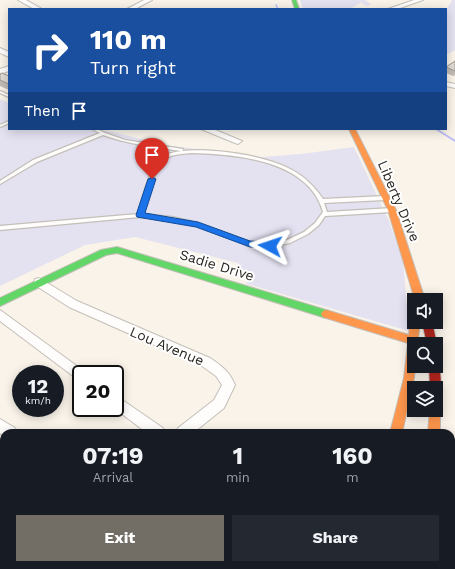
<!DOCTYPE html>
<html lang="en">
<head>
<meta charset="utf-8">
<style>
	:root { --surface:#171b24; --page:#242831; --text:#f1f3f6; --muted:#9ea1a6; --accent:#726e66 }
	body { margin:0; font-family:"Work Sans",sans-serif; background:var(--page); color:var(--text); height:100vh; display:flex; flex-direction:column; font-size:15px; white-space:nowrap }
	* { box-sizing:border-box; margin:0 }
	p { font-size:13px; color:var(--muted) }
	.icon { flex:none; width:22px; height:22px; fill:none; stroke:currentColor; stroke-width:2; stroke-linecap:round; stroke-linejoin:round }
	.map { position:relative; flex:1; overflow:hidden }
	.panel { position:absolute; left:0px; top:429px; width:455px; height:140px; display:flex; flex-direction:column; background:var(--surface); border-radius:12px 12px 0 0; box-shadow:0 2px 10px #0003 }
	.panel>* { flex:none }
	.hud { position:absolute; left:8px; top:8px; width:439px; height:122px; border-radius:0px; box-shadow:0 2px 10px #0003; background:#1a4fa0; color:#fff; overflow:hidden }
	.controls { position:absolute; left:407px; top:293px; display:grid; gap:8px }
	.controls a { display:grid; place-items:center; width:36px; height:36px; border-radius:0px; background:var(--surface); box-shadow:0 2px 10px #0003; font-size:20px }
	.speed { position:absolute; left:12px; top:365px; display:flex; gap:8px; font-size:20px; font-weight:700; text-align:center }
	.speed>* { display:grid; place-content:center; width:52px; height:52px; border-radius:50%; background:var(--surface); box-shadow:0 2px 10px #0003; line-height:1 }
	.speed small { font-size:10px; font-weight:400 }
	.speed .limit { border:2px solid #111; border-radius:6px; background:#fff; color:#111 }
	.pin { position:absolute; display:grid; place-items:center; width:34px; height:34px; color:#fff; margin:-41px -17px; border-radius:50% 50% 50% 0; rotate:-45deg; box-shadow:0 0 4px #0007 }
	.pin .icon { rotate:45deg }
	.me { position:absolute; width:44px; margin:-22px; rotate:275deg; stroke-linejoin:round; filter:drop-shadow(0 0 3px #0008) }
	.turn { display:flex; align-items:center; gap:14px; height:84px; padding:0 16px; font-size:18px }
	.turn .icon { width:52px; height:52px; stroke-width:2.5 }
	.turn b { display:block; font-size:28px; line-height:34px }
	.then { display:flex; align-items:center; height:38px; padding:0 16px; background:#0003; gap:8px; font-size:15px }
	.eta { display:flex; justify-content:space-evenly; align-items:center; height:68px; text-align:center }
	.eta b { font-size:24px; font-weight:700; line-height:28px }
	.action { display:flex; gap:8px; margin-top:auto; padding:8px 16px }
	.action a { flex:1; height:46px; border-radius:0px; background:var(--accent); color:#fff; font-size:16px; font-weight:700; line-height:46px; text-align:center }
	.action a+a { background:var(--page); color:var(--text) }
	.map>svg:first-child { display:block }
</style>
</head>
<body>
<div class="map">
<svg width="455" height="569" viewBox="0 0 455 569">
	<rect width="100%" height="100%" fill="#f9f3e9"/>
	<!-- green -->
	<path fill="#e4e2f1" d="M300,0h65l6,4 -4,2 -6,-3 -10,5 2,1h-50z
		M452,0h3v50l-9,5v-44z
		M0,99l9,4v26h93l61,16 99,12 39,-3 53,-7 35,74 14,40 6,70 -162,-47 -9,-21 -103,-26 -50,8 -85,41z"/>
	<g fill="none" stroke-linecap="round" stroke-linejoin="round">
		<!-- stream-far1 -->
		<path stroke="#bebef6" stroke-width="1.5" d="M276,5l2,4"/>
		<!-- stream -->
		<path stroke="#bebef6" stroke-width="2" d="M436,129l19,12"/>
		<!-- lane casing -->
		<g stroke="#c4bfb8" stroke-width="2.5">
			<path id="lane" d="M0,91l9,4v2l-9,-4z
				M9,121v2l-9,4v-2z
				M92,129h5l8,4 20,7 58,9v1l-1,1c30,-3 83,4 110,19 13,7 23,17 31,29l62,-3 2,2 -2,2 -61,3 3,9 65,-4 2,2 -2,2 -67,4 -6,9 -11,9 -18,9 -20,4 -20,-1 -53,-20 -25,-5 -32,-4 -140,13v-4l138,-12c4,-16 12,-48 25,-57 5,-4 12,-5 18,-6 -27,-4 -53,-7 -78,-16l-66,27 -37,22v-3l33,-21 67,-27zM191,153c44,1 118,7 132,59l-8,11 -11,9 -17,8 -17,3 -20,-1 -52,-19 -26,-6 -29,-3c4,-14 11,-47 23,-56 7,-4 17,-4 25,-5z"/>
		</g>
		<!-- street casing -->
		<g stroke="#c4bfb8" stroke-width="2">
			<path id="street" d="M18,0h8l16,9h-8z
				M144,0h8l-17,9h-8z
				M414,0h9l-26,9h-9z
				M0,48l9,4v5l-9,-4z
				M9,66v5l-9,3v-5z
				M446,82l9,2v4l-9,-2z
				M201,129h12l29,12 -4,3 -3,-1z
				M39,278l38,23 133,57c12,8 20,14 25,27l-11,23 -31,25h-17l2,-5 36,-28 8,-15 -6,-9 -14,-10 -133,-59 -34,-22 -1,-3 1,-3z
				M0,310l85,62 1,2h-5v8l-81,-61z
				M115,395l48,33 2,5h-18l-33,-25z
				M0,419l15,9 2,5h-13v4l-4,-4z"/>
		</g>
		<!-- fast casing -->
		<g stroke="#c4bfb8" stroke-width="2">
			<path id="fast" d="M292,0h4l3,9h-4z
				M117,247l209,63 3,1 2,3 -2,3 -3,1 -209,-65 -11,2 -106,51v-8l101,-48z
				M390,565h14l-2,4h-14z"/>
		</g>
		<!-- slow casing -->
		<g stroke="#c4bfb8" stroke-width="2">
			<path id="slow" d="M349,129h6l41,81 29,90h-10l-27,-90z
				M326,310l83,25 1,-13 4,-4v4h6l-2,16 17,3 2,3 -1,2v-2h-22v22h1l-1,12 -12,55h-12l14,-55 4,-35 -85,-26 -2,-3 2,-3z
				M436,405l3,1 1,4v23h-12l2,-23h6z
				M455,503v13l-4,1v-13z
				M455,556v13h-16l2,-4h10v-7z
				M325,565h14l-2,4h-14z"/>
		</g>
		<!-- jam casing -->
		<g stroke="#c4bfb8" stroke-width="2">
			<path id="jam" d="M422,322h10l5,22 -1,2v-2h-9z
				M436,362c5,5 6,23 3,29l-3,1v-4h-6l-1,-22h7z
				M451,452l4,2v14l-4,-2z
				M356,565h16l-2,4h-16z"/>
		</g>
		<!-- lane -->
		<use href="#lane" fill="#fefdfc" fill-rule="evenodd"/>
		<!-- street -->
		<use href="#street" fill="#fefdfc" fill-rule="evenodd"/>
		<!-- fast -->
		<use href="#fast" fill="#63d668" fill-rule="evenodd"/>
		<!-- slow -->
		<use href="#slow" fill="#ff974d" fill-rule="evenodd"/>
		<!-- jam -->
		<use href="#jam" fill="#b3261e" fill-rule="evenodd"/>
	</g>
	<!-- wall -->
	<path fill="#c1bcb5" d="M455,61v14l-2,1 -7,-3v-6z
		M0,74l9,2v14l-9,-4z"/>
	<!-- building -->
	<path fill="#e0dbd3" stroke="#9d9994" d="M455,61v10l-9,-4z
		M2,73l7,3v8l-9,-4v-6z"/>
	<!-- route -->
	<path fill="#1a73e8" stroke="#114b97" d="M152,177l4,2 -11,34 53,9 52,19 20,1 4,4 -4,3 -20,-2 -54,-20 -59,-10 -1,-2 12,-36z"/>
	<g text-anchor="middle" stroke-width="4" stroke-linejoin="round" paint-order="stroke">
		<!-- street labels -->
		<g font-size="14" fill="#2a2620" stroke="#fff">
			<text transform="translate(399 201) rotate(67)" y="5">Liberty Drive</text>
			<text transform="translate(217 265) rotate(17)" y="5">Sadie Drive</text>
			<text transform="translate(167 346) rotate(23)" y="5">Lou Avenue</text>
		</g>
	</g>
</svg>
<div class="controls">
<a><svg class="icon" aria-label="sound" viewBox="0 0 24 24"><path d="M4 9h4l5-4v14l-5-4H4zM17 9q2 3 0 6"/></svg></a>
<a><svg class="icon" aria-label="search" viewBox="0 0 24 24"><circle cx="10" cy="10" r="6"/><path d="M15 15l6 6"/></svg></a>
<a><svg class="icon" aria-label="layers" viewBox="0 0 24 24"><path d="M12 4l9 5-9 5-9-5zM3 14l9 5 9-5"/></svg></a>
</div>
<div class="speed"><div>12<small>km/h</small></div><div class="limit">20</div></div>
<div class="pin" style="left:152px;top:179px;background:#d93025"><svg class="icon" aria-label="arrive" viewBox="0 0 24 24"><path d="M6 21V4h12l-3 4 3 4H6"/></svg></div>
<svg class="me" style="left:270px;top:246px" viewBox="-20 -20 40 40"><path d="M0-17L14 15 0 8-14 15z" fill="#1a73e8" stroke="#fff" stroke-width="4"/></svg>
<div class="hud">
<div class="turn"><svg class="icon" aria-label="right" viewBox="0 0 24 24"><path d="M7 20v-9h11M14 6l5 5-5 5"/></svg><div><b>110 m</b>Turn right</div></div>
<div class="then">Then<svg class="icon" aria-label="arrive" viewBox="0 0 24 24"><path d="M6 21V4h12l-3 4 3 4H6"/></svg></div>
</div>
<section class="panel">
<div class="eta">
<div><b>07:19</b><p>Arrival</p></div>
<div><b>1</b><p>min</p></div>
<div><b>160</b><p>m</p></div>
</div>
<div class="action"><a>Exit</a><a>Share</a></div>
</section>
</div>
</body>
</html>
